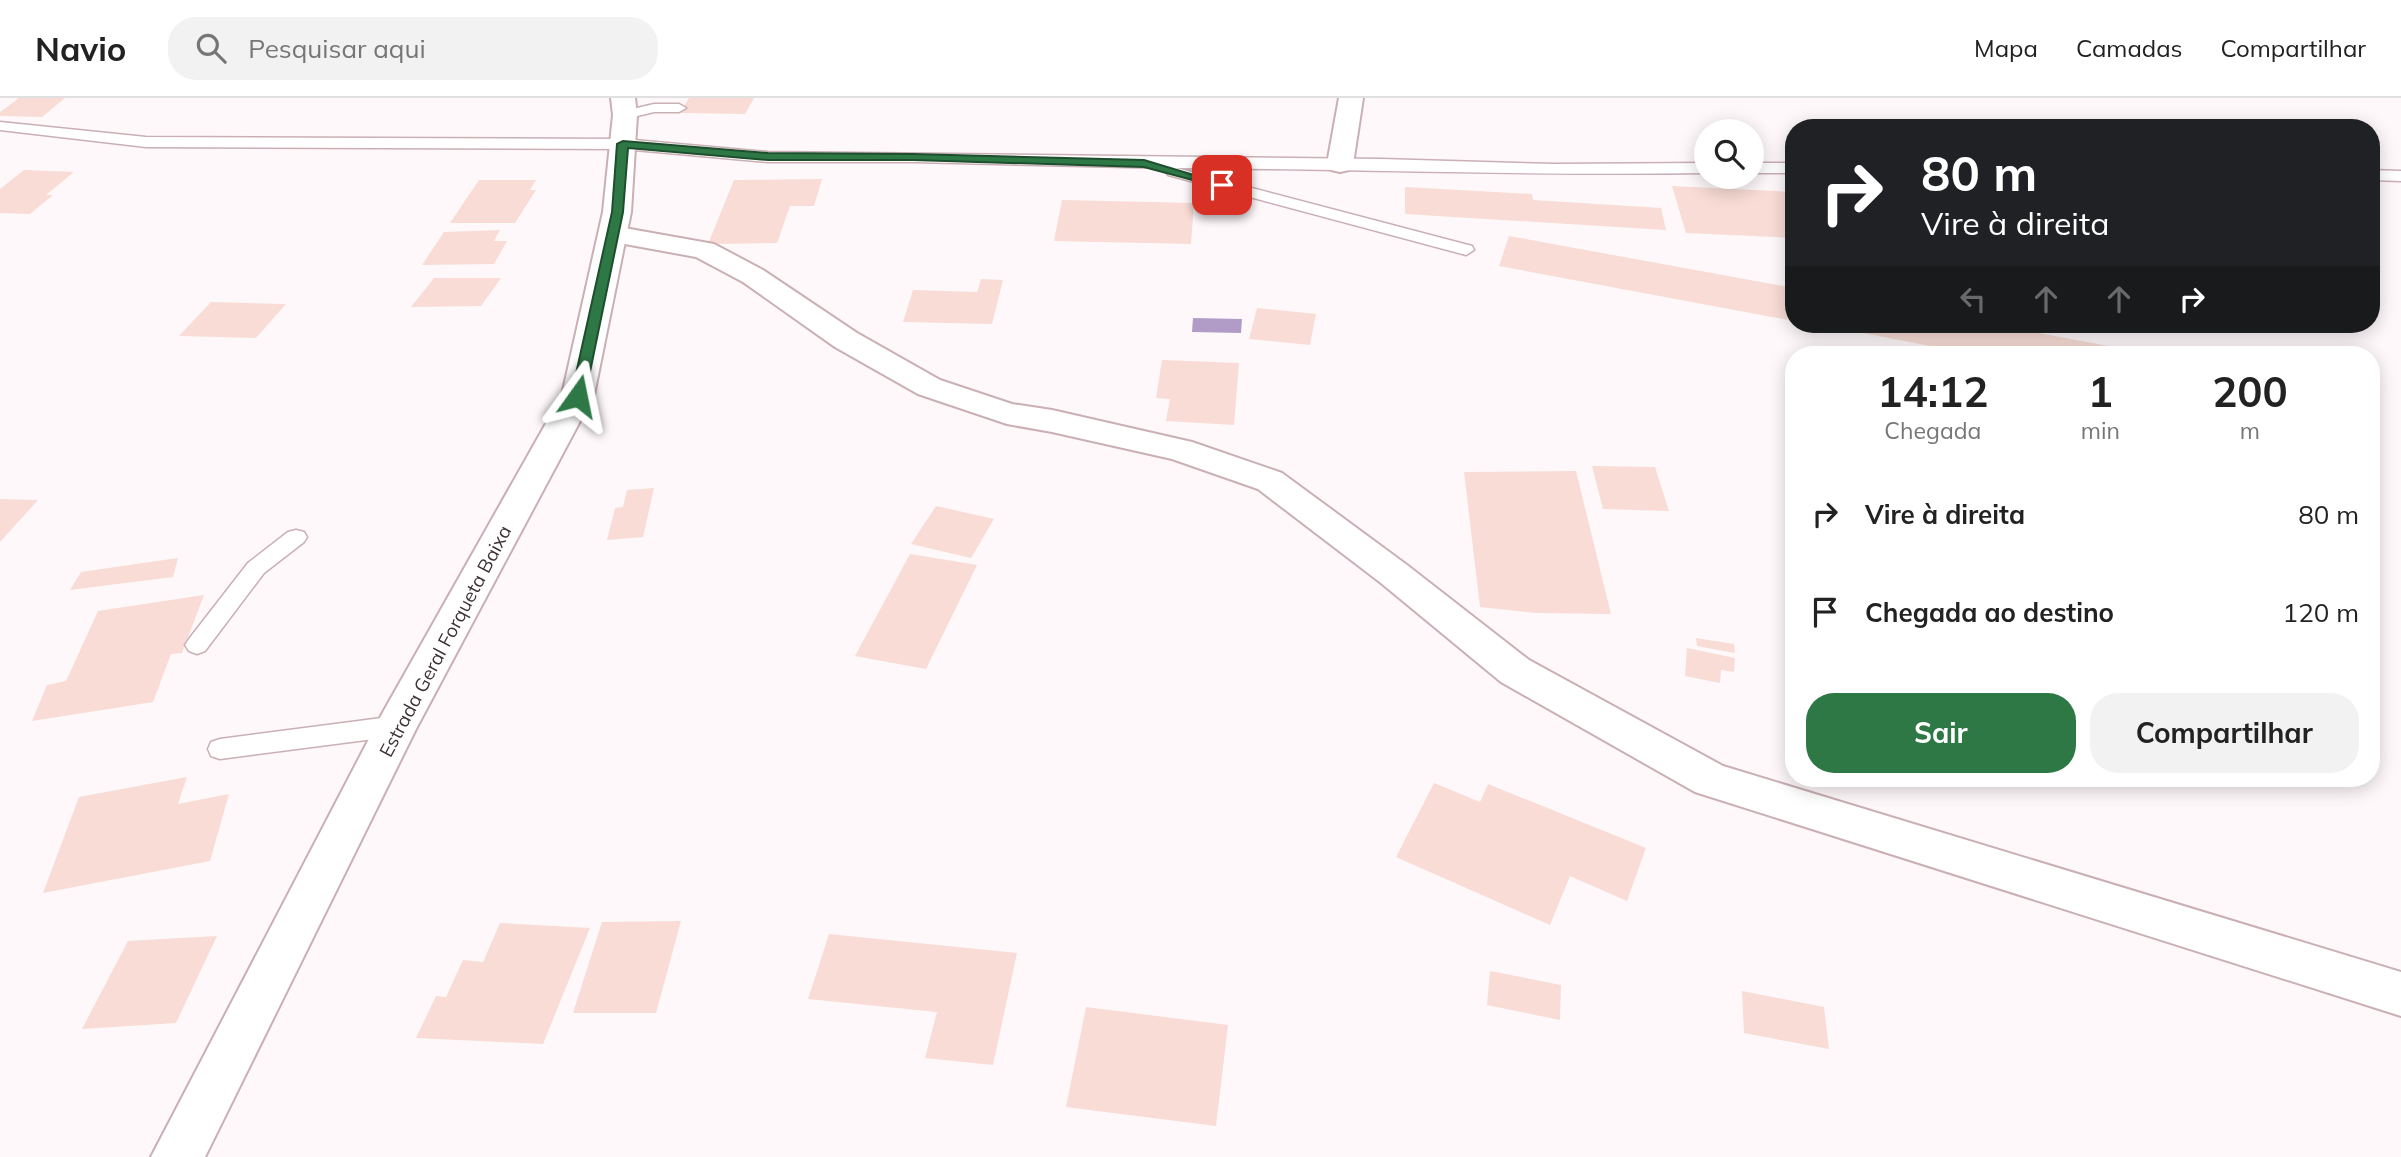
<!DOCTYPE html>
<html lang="pt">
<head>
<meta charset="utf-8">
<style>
	:root { --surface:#fff; --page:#f2f2f2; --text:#222; --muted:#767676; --line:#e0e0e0; --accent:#2e7846 }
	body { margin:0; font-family:Mulish,sans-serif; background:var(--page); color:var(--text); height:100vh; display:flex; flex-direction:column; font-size:26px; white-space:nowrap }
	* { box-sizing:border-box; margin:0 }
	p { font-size:23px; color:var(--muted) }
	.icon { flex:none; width:38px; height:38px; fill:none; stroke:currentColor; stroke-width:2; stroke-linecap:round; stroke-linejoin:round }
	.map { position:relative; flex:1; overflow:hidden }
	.sheet { position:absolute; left:1785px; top:248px; width:595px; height:441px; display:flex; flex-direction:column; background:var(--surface); border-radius:28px; box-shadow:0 4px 18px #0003 }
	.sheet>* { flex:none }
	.guide { position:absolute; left:1785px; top:21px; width:595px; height:214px; border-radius:28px; box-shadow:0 4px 18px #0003; background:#202124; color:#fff; overflow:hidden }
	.controls { position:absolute; left:1694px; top:21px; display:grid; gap:14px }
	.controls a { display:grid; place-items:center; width:70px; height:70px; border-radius:50%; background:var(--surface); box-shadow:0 4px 18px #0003; font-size:35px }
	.pin { position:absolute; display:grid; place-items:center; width:60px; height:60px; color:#fff; margin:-30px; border-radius:14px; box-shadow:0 4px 10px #0006 }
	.me { position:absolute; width:77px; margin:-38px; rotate:12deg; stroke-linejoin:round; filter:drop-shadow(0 0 5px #0008) }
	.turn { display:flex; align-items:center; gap:24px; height:147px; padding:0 21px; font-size:32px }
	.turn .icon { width:91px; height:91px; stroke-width:2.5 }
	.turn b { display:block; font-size:49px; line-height:60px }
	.lanes { display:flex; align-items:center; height:66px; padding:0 21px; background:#0003; justify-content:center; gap:35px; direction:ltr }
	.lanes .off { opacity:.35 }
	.eta { display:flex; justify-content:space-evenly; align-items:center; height:119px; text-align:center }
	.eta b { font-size:42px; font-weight:700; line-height:49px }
	.action { display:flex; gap:14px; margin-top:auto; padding:14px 21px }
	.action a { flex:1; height:80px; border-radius:28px; background:var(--accent); color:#fff; font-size:28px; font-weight:700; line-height:80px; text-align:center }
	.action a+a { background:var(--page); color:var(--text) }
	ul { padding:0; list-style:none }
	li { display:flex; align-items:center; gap:21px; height:98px; padding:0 21px }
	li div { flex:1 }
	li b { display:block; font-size:26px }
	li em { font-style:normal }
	header { display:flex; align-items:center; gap:42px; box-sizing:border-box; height:98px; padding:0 35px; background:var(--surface); border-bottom:2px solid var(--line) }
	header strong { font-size:33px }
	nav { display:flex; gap:38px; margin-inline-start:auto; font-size:24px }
	.search { width:490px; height:63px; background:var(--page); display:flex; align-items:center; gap:18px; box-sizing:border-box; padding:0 24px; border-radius:28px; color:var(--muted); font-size:26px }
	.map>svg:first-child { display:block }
</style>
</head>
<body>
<header>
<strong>Navio</strong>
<div class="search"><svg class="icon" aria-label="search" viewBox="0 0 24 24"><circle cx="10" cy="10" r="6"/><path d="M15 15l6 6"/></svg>Pesquisar aqui</div>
<nav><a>Mapa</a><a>Camadas</a><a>Compartilhar</a></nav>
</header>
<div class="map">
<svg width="2401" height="1059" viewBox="0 0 2401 1059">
	<rect width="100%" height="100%" fill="#fef8fa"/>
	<!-- water -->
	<path fill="#b19cc8" d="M1193,220l49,1 -1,14 -49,-1z"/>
	<!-- building -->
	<path fill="#f8dcd5" d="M19,0h46l-23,19 -42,-1v-4z
		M689,0h65l-9,16 -65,-1z
		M24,72l50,2 -28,23h7l-23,19 -30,-1v-24z
		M822,81l-8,27h-24l-13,37 -69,1 26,-64z
		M479,82h57l-6,10h6l-21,33h-65z
		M1672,88l122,6v46l-108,-5z
		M1405,89l127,7 1,6 128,8 5,22 -261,-16z
		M1062,102l132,3 -3,41 -137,-3z
		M500,132l-6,11h13l-13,23 -72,1 22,-33z
		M1509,138l285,52v33l-295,-55z
		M434,180h67l-20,28 -70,1z
		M981,181l22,1 -11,44 -89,-2 10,-32 64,2z
		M211,204l75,2 -30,34 -77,-2z
		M1257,210l59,6 -6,31 -61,-6z
		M1816,226h175l166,31h-180z
		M1162,262l77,3 -5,62 -68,-4 4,-22 -14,-1z
		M1592,368l63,1 14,44 -66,-2z
		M1576,373l35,143 -75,-1 -56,-6 -16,-135z
		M654,390l-11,49 -36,3 8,-32 8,-1 4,-17z
		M0,401l38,1 -38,42z
		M936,408l58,13 -23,39 -60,-14z
		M910,456l67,11 -51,104 -71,-13z
		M178,460l-5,19 -103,13 11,-18z
		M204,497l-22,58 -11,1 -18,48 -121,19 15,-36 19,-4 32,-70z
		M1696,540l38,6 1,9 -38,-7z
		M1687,550l48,10 -1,14 -13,-2 -1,13 -35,-7z
		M187,679l-9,27 51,-10 -19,67 -167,32 36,-96z
		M1434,685l46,19 8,-18 158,64 -19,53 -57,-25 -20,49 -154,-68z
		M681,823l-25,92h-83l29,-91z
		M500,825l90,5 -47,116 -127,-6 20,-42 10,1 17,-37 20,2z
		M829,836l188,19 -24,112 -68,-7 12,-46 -129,-13z
		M217,838l-41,87 -94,6 46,-88z
		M1490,873l71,14 -1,35 -73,-15z
		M1742,893l82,16 5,42 -85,-16z
		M1086,909l142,18 -12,101 -150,-19z"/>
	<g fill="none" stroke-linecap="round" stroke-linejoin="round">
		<!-- service casing -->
		<g stroke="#caafb4" stroke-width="3">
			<path id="service" d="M654,6h25l7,4 -7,4h-25l-29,7 -7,-4 2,-3z
				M0,24l146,15 477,2 145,13 613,7 173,5 152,-1v10c-176,3 -353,-4 -530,-5l296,78 2,4 -8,5 -298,-80 -2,-3 6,-4 -259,-6h-145l-145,-13 -477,-2 -146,-17z
				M1752,65h42v10h-42z
				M2371,72l30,1v10l-30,-1z
				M296,432l8,2 3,5 -3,5 -40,31 -59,78 -8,3 -8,-3 -4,-6 4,-6 59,-76 40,-31z
				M397,618l9,3 3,7 -3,7 -9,3 -177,23 -9,-3 -3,-7 3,-7 9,-3z"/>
		</g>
		<!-- minor casing -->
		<g stroke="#caafb4" stroke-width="4">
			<path id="minor" d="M1339,0h24l-10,66 -4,6 -9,2 -9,-2 -4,-6z
				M613,128l101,18 49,26 94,63 83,47 72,24 40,6 140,32 90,31 125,92 122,95 194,106 678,206v44l-706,-224 -194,-110 -120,-99 -123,-94 -86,-30 -120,-27 -45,-8 -89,-30 -83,-47 -92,-65 -47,-25 -93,-17 -4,-6 4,-6z"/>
		</g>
		<!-- tertiary casing -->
		<g stroke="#caafb4" stroke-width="4">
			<path id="tertiary" d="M611,0h24l2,17 -6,97 -37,183 -178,334 -211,428h-54l231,-443 180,-319 41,-183 10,-97z"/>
		</g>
		<!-- service -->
		<use href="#service" fill="#fff" fill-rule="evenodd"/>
		<!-- minor -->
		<use href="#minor" fill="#fff" fill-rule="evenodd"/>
		<!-- tertiary -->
		<use href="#tertiary" fill="#fff" fill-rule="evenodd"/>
	</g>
	<!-- route -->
	<path fill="#2e7846" stroke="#1e4e2e" stroke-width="2" d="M623,43l145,12 145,1 231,6 83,25 -5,3 -78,-21 -231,-7h-145l-140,-12 -5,64 -38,184 -7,4 -7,-4 41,-184 5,-68z"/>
	<g text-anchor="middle" stroke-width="7" stroke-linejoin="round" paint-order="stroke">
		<!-- street labels -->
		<g font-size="19" fill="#3e3235" stroke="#fff">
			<text transform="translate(445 543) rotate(-62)" y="7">Estrada Geral Forqueta Baixa</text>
		</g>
	</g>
</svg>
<div class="controls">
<a><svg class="icon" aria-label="search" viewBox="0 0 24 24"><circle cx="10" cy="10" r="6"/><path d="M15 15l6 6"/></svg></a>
</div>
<div class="pin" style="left:1222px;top:87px;background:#d93025"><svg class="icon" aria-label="arrive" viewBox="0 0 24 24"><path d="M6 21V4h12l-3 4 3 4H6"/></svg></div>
<svg class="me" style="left:578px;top:298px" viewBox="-20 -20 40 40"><path d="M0-17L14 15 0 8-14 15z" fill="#2e7846" stroke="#fff" stroke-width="4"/></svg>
<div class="guide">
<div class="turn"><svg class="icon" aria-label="right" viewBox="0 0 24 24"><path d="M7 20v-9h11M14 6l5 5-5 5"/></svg><div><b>80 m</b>Vire à direita</div></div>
<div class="lanes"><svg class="icon off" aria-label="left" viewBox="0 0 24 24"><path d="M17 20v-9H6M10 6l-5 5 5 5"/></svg><svg class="icon off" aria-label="ahead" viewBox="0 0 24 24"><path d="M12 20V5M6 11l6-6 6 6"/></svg><svg class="icon off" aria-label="ahead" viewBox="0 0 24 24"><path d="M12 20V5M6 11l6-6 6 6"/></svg><svg class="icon" aria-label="right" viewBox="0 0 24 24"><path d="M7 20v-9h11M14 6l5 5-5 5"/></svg></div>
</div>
<section class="sheet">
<div class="eta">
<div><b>14:12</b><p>Chegada</p></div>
<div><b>1</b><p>min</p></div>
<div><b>200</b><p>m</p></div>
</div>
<ul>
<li><svg class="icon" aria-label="right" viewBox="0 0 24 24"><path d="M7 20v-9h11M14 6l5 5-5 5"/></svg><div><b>Vire à direita</b></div><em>80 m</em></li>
<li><svg class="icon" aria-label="arrive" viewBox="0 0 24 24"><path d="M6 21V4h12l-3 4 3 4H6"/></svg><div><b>Chegada ao destino</b></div><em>120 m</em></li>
</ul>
<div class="action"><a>Sair</a><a>Compartilhar</a></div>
</section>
</div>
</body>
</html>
